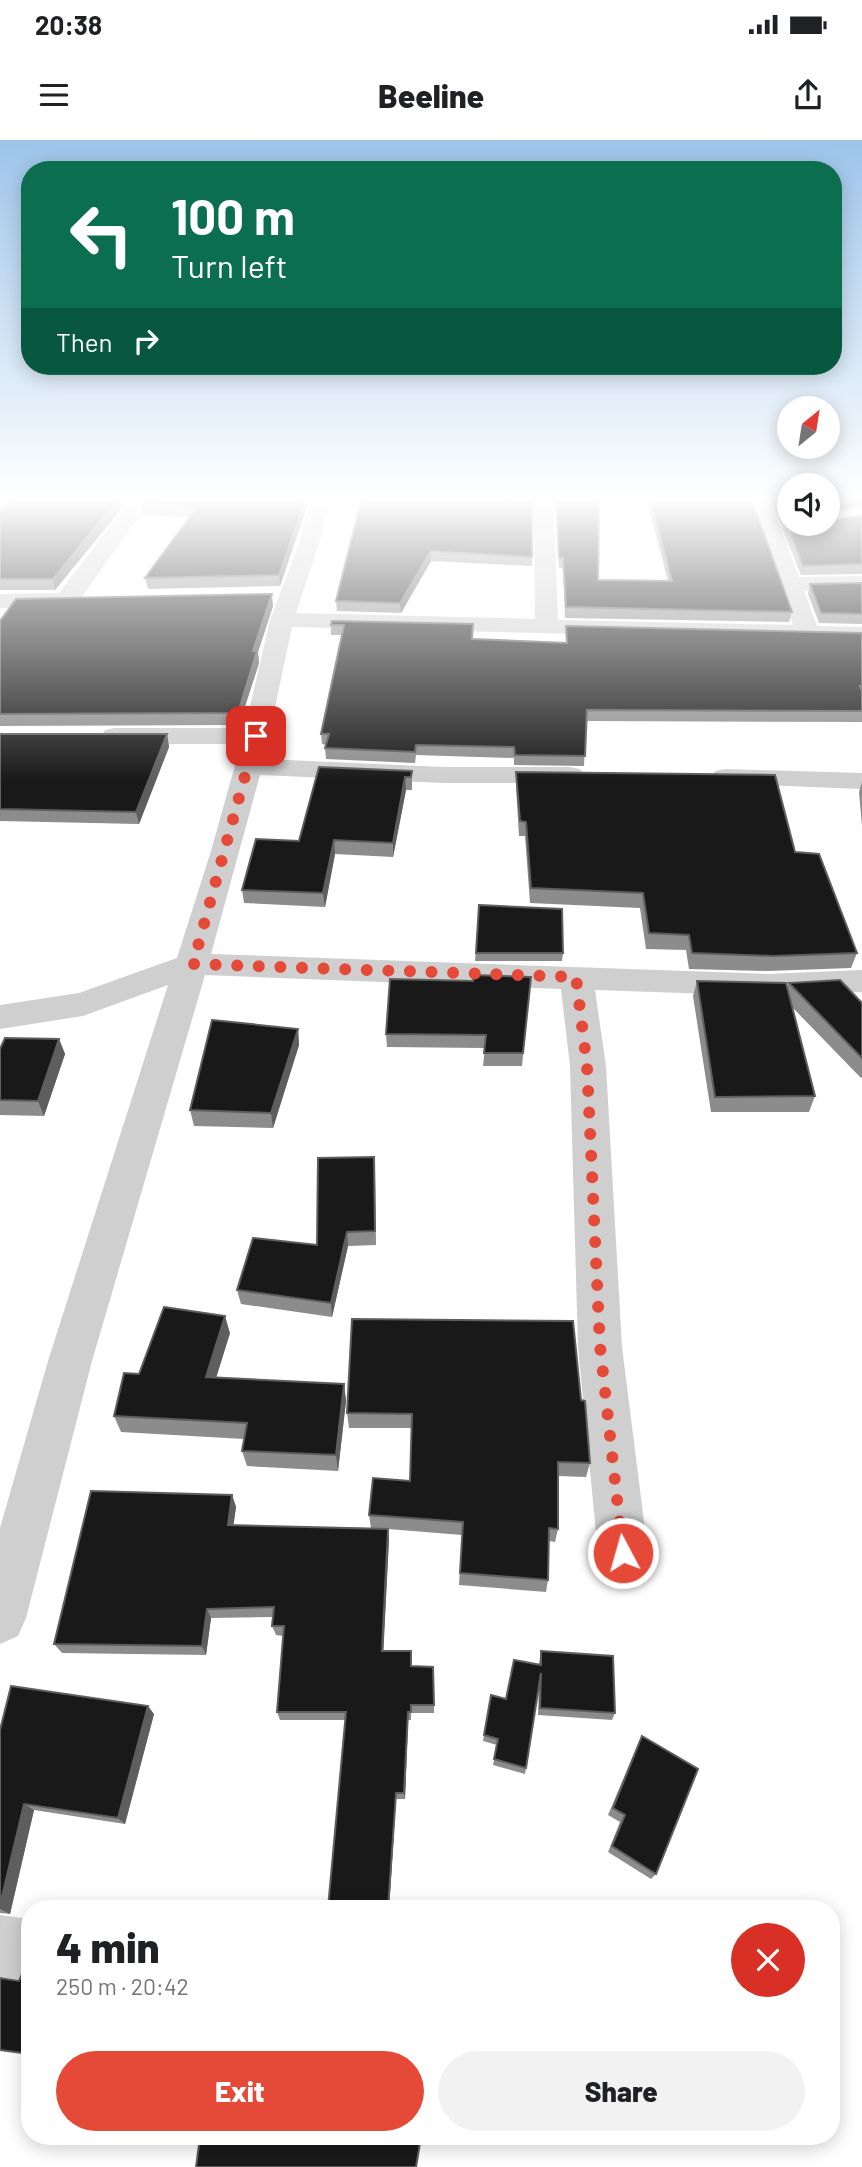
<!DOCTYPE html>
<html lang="en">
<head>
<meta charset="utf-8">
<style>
	:root { --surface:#fff; --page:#f2f2f2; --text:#202124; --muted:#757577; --accent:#e54937 }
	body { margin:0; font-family:Barlow,sans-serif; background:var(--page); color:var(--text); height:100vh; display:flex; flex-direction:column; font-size:26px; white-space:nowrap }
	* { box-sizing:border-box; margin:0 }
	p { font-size:23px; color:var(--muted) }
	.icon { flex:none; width:38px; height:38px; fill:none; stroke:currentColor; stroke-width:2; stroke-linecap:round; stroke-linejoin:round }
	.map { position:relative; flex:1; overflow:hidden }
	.drawer { position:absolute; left:21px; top:1760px; width:819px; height:245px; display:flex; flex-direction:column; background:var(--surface); border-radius:28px; box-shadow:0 4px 18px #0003 }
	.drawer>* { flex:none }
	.banner { position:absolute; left:21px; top:21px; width:821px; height:214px; border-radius:28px; box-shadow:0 4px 18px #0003; background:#0b6e4f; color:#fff; overflow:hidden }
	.needle { width:46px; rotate:30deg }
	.fabs { position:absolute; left:777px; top:256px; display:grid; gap:14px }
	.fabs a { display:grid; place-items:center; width:63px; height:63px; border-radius:50%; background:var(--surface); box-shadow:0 4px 18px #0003; font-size:35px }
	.pin { position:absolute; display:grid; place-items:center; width:60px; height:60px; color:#fff; margin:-30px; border-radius:14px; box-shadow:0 4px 10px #0006 }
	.me { position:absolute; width:77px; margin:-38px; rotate:354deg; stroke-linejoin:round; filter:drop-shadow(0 0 5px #0008) }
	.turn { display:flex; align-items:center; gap:24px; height:147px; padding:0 35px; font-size:32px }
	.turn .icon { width:91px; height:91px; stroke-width:2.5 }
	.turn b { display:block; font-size:49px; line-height:60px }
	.then { display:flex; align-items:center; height:66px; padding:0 35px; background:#0003; gap:14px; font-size:26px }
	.round { display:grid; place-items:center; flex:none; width:74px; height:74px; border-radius:37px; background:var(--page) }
	.summary { display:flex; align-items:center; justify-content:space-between; height:119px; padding:0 35px }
	h1 { font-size:42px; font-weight:800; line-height:52px }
	.button { display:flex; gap:14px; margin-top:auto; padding:14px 35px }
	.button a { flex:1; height:80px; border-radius:42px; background:var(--accent); color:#fff; font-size:28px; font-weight:800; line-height:80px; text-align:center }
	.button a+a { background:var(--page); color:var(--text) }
	.status { display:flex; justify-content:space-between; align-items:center; height:49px; padding:0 35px; background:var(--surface); direction:ltr }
	.status svg { height:19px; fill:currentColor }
	header { display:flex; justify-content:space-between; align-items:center; height:91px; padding:0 35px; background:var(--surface); font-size:32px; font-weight:800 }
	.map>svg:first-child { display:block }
</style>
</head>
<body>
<div class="status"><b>20:38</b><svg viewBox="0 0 49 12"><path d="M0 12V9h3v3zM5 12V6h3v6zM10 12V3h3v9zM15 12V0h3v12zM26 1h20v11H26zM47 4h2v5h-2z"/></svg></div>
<header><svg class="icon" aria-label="menu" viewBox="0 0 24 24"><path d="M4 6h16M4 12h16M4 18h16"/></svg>Beeline<svg class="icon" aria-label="share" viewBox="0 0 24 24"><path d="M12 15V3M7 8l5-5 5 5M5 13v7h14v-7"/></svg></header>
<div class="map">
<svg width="862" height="2027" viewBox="0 0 862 2027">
	<rect width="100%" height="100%" fill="#fff"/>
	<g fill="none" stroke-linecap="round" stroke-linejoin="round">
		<!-- minor -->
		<path fill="#cfcfcf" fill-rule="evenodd" d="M3,357h21l-17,18 -7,2v-17z
			M133,357h20l-77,108 -76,3v-14l59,-1z
			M311,357h20l-10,41 -25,75 239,6 -1,-100 -4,-22h20l4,22 4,101 235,5 -44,-128h20l30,80 63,-1v14l-58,1 13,35 45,1v14l-570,-14 -28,132 180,8h126l10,2 4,6 -4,6 -10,2h-126l-184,-8 -49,179 557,20 94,-4v22l-94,4 -173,-6 11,76 16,281 26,206 -7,18 -18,7 -18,-7 -7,-18 -20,-206 -8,-281 -9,-77 -356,-14 -113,386 -66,257 -8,18 -18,8v-116l48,-167 120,-376 -85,31 -83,13v-24l79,-12 98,-35 34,-107 30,-107h-127l-9,-2 -4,-6 4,-6 9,-2h131l25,-108 31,-82z
			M725,629l137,4v16l-147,-6 -4,-6 4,-6z
			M0,1775l30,4v62l-30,-4z"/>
	</g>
	<!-- wall -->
	<path fill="#8c8c8c" d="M131,357l-76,93h-55v-82z
		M310,357l-30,89 -132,3 -3,-11 45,-61 -47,-2 -1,-11z
		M362,357l170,60v9l-101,-5 -30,52 -64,-2 -1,-10z
		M551,357h48l-1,83 70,1 -22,-84h105l41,115 -3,10 -224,-4 -2,-50h-4l-2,-49z
		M770,357h19v26l42,-3 31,-4v58l-61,1z
		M862,443v41l-43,-1 -11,-29 2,-10z
		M273,466l-15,46 1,11 -20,62 -239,1v-105z
		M332,481l140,18 94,4v-17l296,7v89l-276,-1 -2,45 -70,-1v-7l-98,-3 -1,8 -89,-4 -1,-11 1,-3 -4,-1 -1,-10 21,-99h-11v-10z
		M0,594h167l2,13 -30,77 -139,-3z
		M412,631v19h-6l-13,67 -58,-3 -10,53 -81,-4 -2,-13 57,-49z
		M516,632l279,80 62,101 -6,15 -83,3 -79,-2 -3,-19 -40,-1 -6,-41 -110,-5 -5,-67h-6l-3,-49z
		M862,642v44l-3,-34z
		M479,765l84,48 -1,8h-87z
		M531,837l-9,89h-39l2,-18 -98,-1 -1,-13 87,-53z
		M697,841l90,7 2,-5 73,20v74l-1,1 -69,-71 23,89 -6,16h-98l-18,-116z
		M298,889l1,16 -26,83 -79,-2 -4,-16z
		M59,899l6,15 -21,62 -44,-1v-66z
		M375,1032l1,73 -28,1 -16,71 -91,-13 -4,-14 80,-45z
		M230,1193l-14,45 128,6 2,17 -8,70 -91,-5 -5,-15 2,-12 -123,-7 -7,-16 25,-42z
		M581,1260l9,63 -4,14 -28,-1v53l-3,13 -6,-1 -1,39 -2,12 -87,-7 3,-50 -74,-6 1,10 -6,112 29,16 22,38v8h-23v7h-3l-3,79h-9l-7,110h-60l-1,-1 17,-188h-65l-3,-8 6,-76 -7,-1 -4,-9 1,-9 -62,1 -5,37 -144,-2 -8,-9 178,-149 4,12 -3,19 138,2 -2,-13 41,-34 2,-53h-63l-2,-15z
		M541,1511l74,62 -3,7 -74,-5 1,-29 -14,88 -32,-9 4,-20 -14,-4 8,-46 15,4 33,-35z
		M154,1574l-29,110 -91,-14 -24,104 -10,-1v-183z
		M642,1596l14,138 -5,5 -43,-27 12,-30 -12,-7 30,-71z"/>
	<!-- shaded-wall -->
	<path fill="#5e5e5e" d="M120,357h11l-76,93 -2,-11z
		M306,357h4l-30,89 -1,-11z
		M862,358v9l-34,5 2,-9z
		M431,411v10l-30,52 -1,-10z
		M272,454l1,12 -15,46 1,11 -20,62 -1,-12 15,-62z
		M167,594l2,13 -30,77 -3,-12z
		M405,637l1,13 -13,67v-14z
		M334,700l1,14 -10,53 -2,-14z
		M298,889l1,16 -26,83 -2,-15z
		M59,899l6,15 -21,62 -6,-15z
		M347,1092l1,14 -16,71 -1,-14z
		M225,1176l5,17 -19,61 -5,-17z
		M344,1244l2,17 -8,70 -2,-16z
		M232,1355l4,12 -4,29 -4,-11z
		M388,1389l1,10 -6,121 -1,-9z
		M207,1469l4,9 -5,37 -4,-9z
		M148,1566l6,8 -29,110 -7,-6z
		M408,1572v8l-3,79 -1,-6z
		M396,1653v6l-7,110h-1z
		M24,1664l10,6 -24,104 -10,-5v-4z"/>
	<!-- building -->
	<path fill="#191919" stroke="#5e5e5e" stroke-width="2" d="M15,357h105l-67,82h-53v-71l5,-1z
		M146,357h160l-27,78 -134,3 52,-71 -55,-3z
		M362,357h168l2,13v47l-101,-6 -31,52 -64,-2z
		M554,357h45l-1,83 74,1 -22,-84h101l41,115 -226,-5 -3,-49h-4l-2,-49z
		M776,357h13v26h39v-4l3,1 31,-4v48l-59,2z
		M828,357h34v1l-32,5 -2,8z
		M862,443v31l-41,-1 -11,-29z
		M272,454l-19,57h4l-19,62 -238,1v-93l16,-22z
		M332,481l141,3 -1,15 95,4 -1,-17 296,7v53h-2l2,5v20l-275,-1 -2,46 -70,-1 -1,-8 -98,-2 -1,7 -90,-4 4,-14h-8l23,-109h-13z
		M0,594h167l-31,78 -136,-3z
		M319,627l93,4 -1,6h-6l-12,66 -59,-3 -11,53 -81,-3 14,-51 43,2z
		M516,632l259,3 20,77 24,2 38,99 -84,3 -81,-3 -3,-18 -40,-2 -6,-40 -112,-5 -5,-66 -6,-1z
		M479,765l83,4 1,44h-87z
		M474,835l57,2 -8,76h-39l2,-18 -100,-1 4,-55 83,2z
		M840,840l22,23v55l-73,-75z
		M697,841l89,2 29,113 -100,1z
		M212,880l86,9 -27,84 -81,-3z
		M5,898l54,1 -21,62 -38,-1v-51z
		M374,1017l1,74 -28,1 -16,71 -94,-13 16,-52 64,7 1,-87z
		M164,1167l61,9 -19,61 138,7 -8,71 -94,-4 5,-28 -133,-7 10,-43 15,1z
		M352,1179l221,2 8,79 4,1 5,62 -32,-1v67l-9,-1 -1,52 -88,-7 3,-51 -94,-7 4,-37 37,3 2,-67 -65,-1z
		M91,1351l141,4 -4,30 160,4 -6,122h29v15l22,1 1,38h-23v7h-3l-4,81h-8l-8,116 -60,-1 18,-196h-69l7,-86h-12l2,-19 -67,2 -5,37 -148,-2z
		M541,1511l72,5 2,57 -75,-5 1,-35 -15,95 -32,-9 4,-20 -14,-4 7,-40 15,4 8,-39 27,5z
		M11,1546l137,20 -30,112 -94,-14 -24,101v-175z
		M642,1596l56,33 -42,105 -44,-28 13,-31 -12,-7z
		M22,1834l8,1v79l-30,-4v-72l19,3z
		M30,1938v31l-8,-2z
		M200,1997h221l-5,30h-220z"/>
	<!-- sky -->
	<linearGradient id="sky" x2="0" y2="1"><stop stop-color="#9dc4ea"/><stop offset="0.56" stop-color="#fff"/><stop offset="1" stop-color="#fff" stop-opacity="0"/></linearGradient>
	<rect width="862" height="641" fill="url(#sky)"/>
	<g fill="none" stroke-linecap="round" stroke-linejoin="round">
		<!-- route -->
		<path stroke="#e54937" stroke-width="12" stroke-dasharray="0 21.6" d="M256,596l-63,228 383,13 11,89 13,280 23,207"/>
	</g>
</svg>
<div class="fabs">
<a><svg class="needle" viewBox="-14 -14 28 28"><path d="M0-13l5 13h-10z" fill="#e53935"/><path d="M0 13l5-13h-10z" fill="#757577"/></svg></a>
<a><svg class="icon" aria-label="sound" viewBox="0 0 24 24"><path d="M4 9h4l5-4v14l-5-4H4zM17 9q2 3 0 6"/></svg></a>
</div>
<div class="pin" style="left:256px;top:596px;background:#d93025"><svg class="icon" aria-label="arrive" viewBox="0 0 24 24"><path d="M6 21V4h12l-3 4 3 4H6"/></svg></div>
<svg class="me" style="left:623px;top:1413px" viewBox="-20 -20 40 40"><circle r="17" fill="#e54937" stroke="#fff" stroke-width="3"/><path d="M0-11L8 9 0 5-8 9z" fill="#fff"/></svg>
<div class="banner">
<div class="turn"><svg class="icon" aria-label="left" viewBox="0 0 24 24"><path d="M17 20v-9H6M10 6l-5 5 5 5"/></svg><div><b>100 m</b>Turn left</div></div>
<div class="then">Then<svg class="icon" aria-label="right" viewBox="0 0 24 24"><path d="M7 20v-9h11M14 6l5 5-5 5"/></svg></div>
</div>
<section class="drawer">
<div class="summary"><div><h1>4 min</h1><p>250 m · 20:42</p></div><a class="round" style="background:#d93025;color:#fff"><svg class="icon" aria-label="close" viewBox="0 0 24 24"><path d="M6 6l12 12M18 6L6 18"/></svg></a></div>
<div class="button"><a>Exit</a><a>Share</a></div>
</section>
</div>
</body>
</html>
